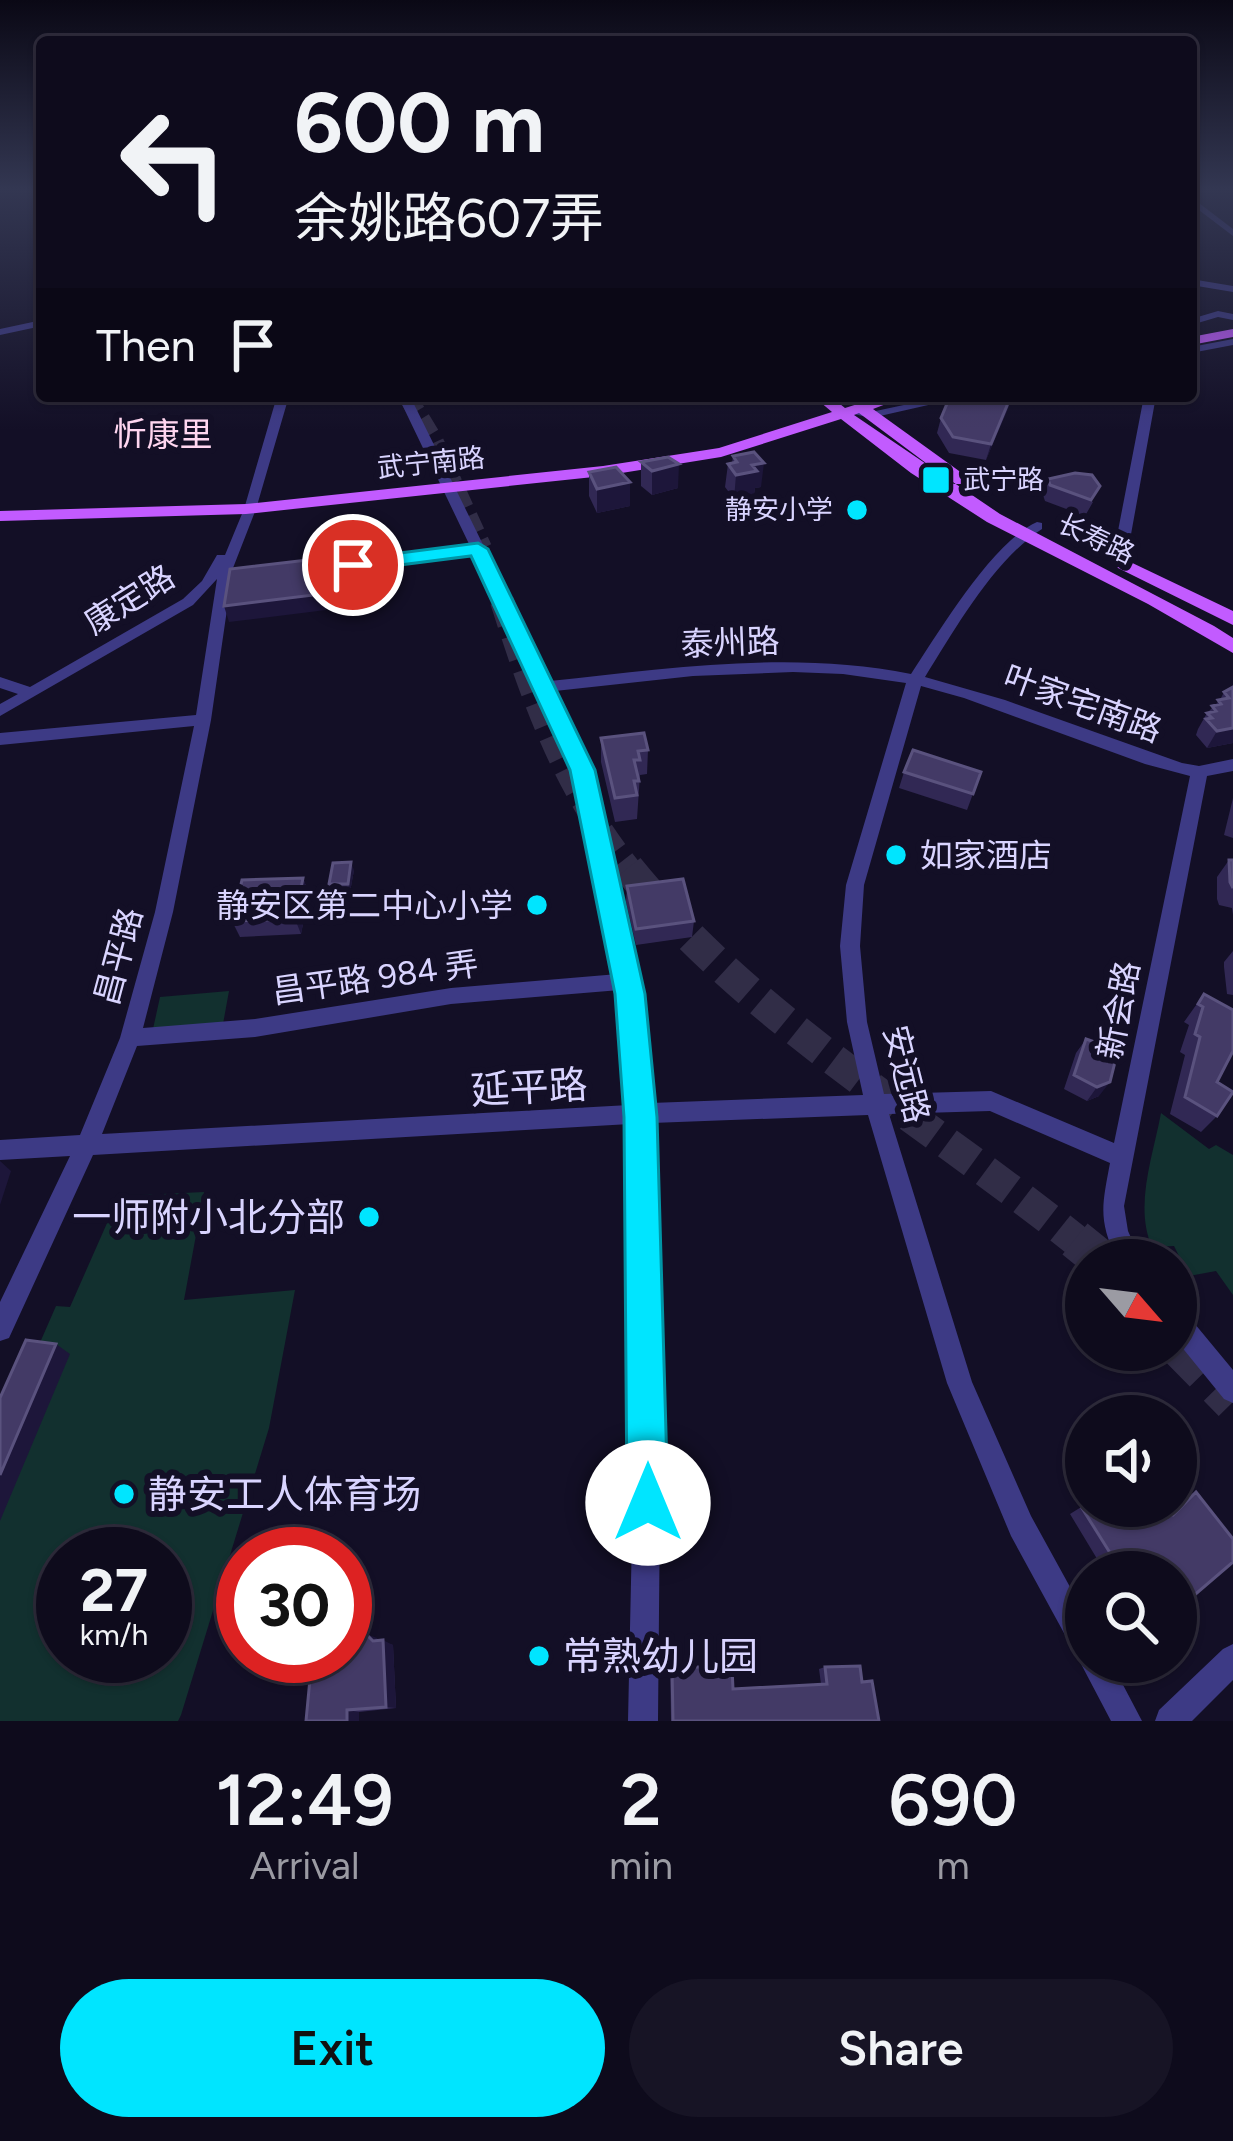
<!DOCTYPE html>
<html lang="en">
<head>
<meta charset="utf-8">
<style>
	:root { --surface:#0e0b1c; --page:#171425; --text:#f1f3f6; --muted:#9b9ba3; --line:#2e2b3b; --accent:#00e5ff }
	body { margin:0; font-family:Figtree,"Noto Sans SC",sans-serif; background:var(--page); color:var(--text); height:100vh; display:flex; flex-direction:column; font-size:45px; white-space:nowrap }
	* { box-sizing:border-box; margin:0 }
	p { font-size:39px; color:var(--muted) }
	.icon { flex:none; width:66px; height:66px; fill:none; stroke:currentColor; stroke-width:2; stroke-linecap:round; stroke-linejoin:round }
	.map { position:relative; height:1721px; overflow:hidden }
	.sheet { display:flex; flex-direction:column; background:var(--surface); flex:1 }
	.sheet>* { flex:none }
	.banner { position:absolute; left:36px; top:36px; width:1161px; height:366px; border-radius:12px; box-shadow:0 3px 9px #0004,0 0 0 3px var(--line); background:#0e0b1c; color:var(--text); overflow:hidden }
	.needle { width:78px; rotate:118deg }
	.controls { position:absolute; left:1065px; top:1239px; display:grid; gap:24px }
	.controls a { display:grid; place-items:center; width:132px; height:132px; border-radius:50%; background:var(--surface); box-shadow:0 3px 9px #0004,0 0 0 3px var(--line); font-size:60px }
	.speed { position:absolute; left:36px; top:1527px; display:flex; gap:24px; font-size:60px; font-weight:700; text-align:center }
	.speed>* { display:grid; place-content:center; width:156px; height:156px; border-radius:50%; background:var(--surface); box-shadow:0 3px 9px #0004,0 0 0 3px var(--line); line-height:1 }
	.speed small { font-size:30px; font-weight:400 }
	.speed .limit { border:18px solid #d22; background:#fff; color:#111 }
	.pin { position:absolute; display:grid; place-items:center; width:102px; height:102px; color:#fff; margin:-51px; border:6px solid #fff; border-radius:50%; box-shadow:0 3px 12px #0007 }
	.me { position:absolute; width:132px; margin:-66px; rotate:0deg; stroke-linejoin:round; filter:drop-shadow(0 0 9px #0008) }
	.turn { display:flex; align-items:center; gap:42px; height:252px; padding:0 60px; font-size:54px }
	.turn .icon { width:156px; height:156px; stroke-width:2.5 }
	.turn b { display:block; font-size:84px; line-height:102px }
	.then { display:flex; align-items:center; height:114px; padding:0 60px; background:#0003; gap:24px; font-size:45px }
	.eta { display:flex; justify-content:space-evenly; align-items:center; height:204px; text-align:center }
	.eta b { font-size:72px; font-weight:600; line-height:84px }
	.action { display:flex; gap:24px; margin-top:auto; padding:24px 60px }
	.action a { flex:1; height:138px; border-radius:72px; background:var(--accent); color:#111; font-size:48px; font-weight:600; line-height:138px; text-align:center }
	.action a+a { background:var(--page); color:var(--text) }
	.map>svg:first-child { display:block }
</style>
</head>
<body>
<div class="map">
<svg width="1233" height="1721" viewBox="0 0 1233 1721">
	<rect width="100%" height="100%" fill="#130f26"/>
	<!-- green -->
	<path fill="#12302f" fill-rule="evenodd" d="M229,991l-6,33 -70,5 7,-32z
		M1161,1113l48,36 7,-4 17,10v140l-17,-24 -27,5 -15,-30 -22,1c-18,-41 1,-91 9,-134z
		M204,1192l-20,108 111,-10 -26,138 -88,287 -3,6h-178v-287l56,-128 14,1 49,-111zM63,1554h102v102h-102z"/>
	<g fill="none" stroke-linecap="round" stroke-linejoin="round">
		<!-- highway-tunnel-far3 -->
		<path stroke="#312d47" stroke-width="18" stroke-dasharray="18 9" stroke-linecap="butt" d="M407,396l27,44 49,108"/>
		<!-- highway-tunnel-far2 -->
		<path stroke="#312d47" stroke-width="24" stroke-dasharray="24 12" stroke-linecap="butt" d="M502,601c31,98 63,189 129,270"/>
		<!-- highway-tunnel-far1 -->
		<path stroke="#312d47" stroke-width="32" stroke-dasharray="32 15" stroke-linecap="butt" d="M628,868c124,153 299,252 450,374"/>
		<!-- highway-tunnel -->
		<path stroke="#312d47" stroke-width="40" stroke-dasharray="40 20" stroke-linecap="butt" d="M1075,1239l26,21
			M1176,1344l57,58"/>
		<!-- minor -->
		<path fill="#3d3a85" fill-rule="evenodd" d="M1191,197l42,32v7l-42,-32z
			M1191,279l42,7v6l-42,-7z
			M1218,311l15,3v6l-15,-3 -27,8v-6z
			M42,320v6l-42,9v-6z
			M1233,339v6l-42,8v-6z
			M277,396h12l-33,113 -23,59 -22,152 -38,192 -30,116 112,-9 196,-31 167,-14 -34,-163 -18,-65 -92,-192 -167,20 -7,-4 7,-4 163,-20 -72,-150h12l140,285c119,-13 243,-31 361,-7 27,-41 82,-133 126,-152l5,1v6c-48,31 -87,100 -117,148l80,23 177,63 17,3 34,-7v12l-26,5 -83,430 4,25 13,29h-24c-19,-41 -15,-54 -7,-97l-120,-52 -101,3 83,268 59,134 55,100v46h25l31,59h-31l-31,-59 2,-4 -6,-3 -65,-119 -64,-153 -79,-268 -216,8 9,273 -3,325h-30l7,-325 -5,-272 -537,31 -84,183 -9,3v-39l70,-146 -70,4v-20l80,-5 40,-97 35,-126 39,-186 -194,19v-12l196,-18 21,-136 -24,26 -193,111v-12l18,-10 -18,-6v-11l30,10 153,-88 19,-18 15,-26h8l19,-46zM793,672l50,2 63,9 -60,202 -6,61 7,76 16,73 -212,8 -12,-122 -37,-170 -20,-65 -27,-55 138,-15zM921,686l43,12 181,66 45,12 -76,367 -123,-52 -107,3 -17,-72 -7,-76 4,-61zM620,990l9,115 -527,29 35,-88 118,-9 196,-33z
			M946,396h22l-97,22 -21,-5 6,-3 15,2z
			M1144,396h12l-30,166 -7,4 -7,-4z
			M1176,1309l9,3 48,58v33l-9,-4 -48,-59z
			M1233,1644v36l-41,41h-37l4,-11 64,-61z"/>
		<!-- major -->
		<path fill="#c25bff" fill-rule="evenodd" d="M1233,329v8l-42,8v-8z
			M813,396h17l15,12 38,-12h24l-34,13 93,67v8h-12l-95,-71 -5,2 146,99 214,112 19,12v15l-85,-49 -161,-82 -76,-49 -70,-54 -120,38 -118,19 -357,38 -246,7v-10l246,-7 357,-38 116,-18 113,-36z
			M1124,559l109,52v14l-115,-57 -3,-4z"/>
	</g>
	<!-- wall -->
	<path fill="#312854" d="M1012,396l-26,64 -37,-7 -12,-20 4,-15z
		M733,456l28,31 -6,1 -1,6 -20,5 -9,-12 3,-23 4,-1z
		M641,462l37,26 -26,7 -11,-9z
		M589,472l41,10v24l-33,7 -8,-17z
		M1048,479l45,23 -8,14 -40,-15 -2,-6z
		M1233,687v56l-26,5 -11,-13 2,-6 9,-16 13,-13 4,-8z
		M601,738l47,12 -1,24 -7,1 -3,44 -22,3 -14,-60z
		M904,772h77l-14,38 -68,-22z
		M1233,798v40l-9,-3z
		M1229,860h4v55l-1,-7 -13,-3 -2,-6v-22z
		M354,870l-4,22h-18l-3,-8z
		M303,878l6,16 -8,40 -61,3 -8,-16z
		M627,886l67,35 -2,16 -56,8 -10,-43z
		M1233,951v44l-6,-1 -3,-27v-5z
		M1204,994l13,122 -16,16 -31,-18 15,-59 -5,-3 9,-27 -5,-3z
		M1086,1039l13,57 -12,5 -23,-12 12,-36z
		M1196,1492l-12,112 -8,2v-34h-71l-35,-58 16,-10v2l58,3 21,4 8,-7h3l4,-7z
		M366,1634l13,7 14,4 3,63 -37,4v9h-53z
		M672,1667l61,22 88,-5 -2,-15 6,-2 37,15 17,39h-208l-1,-52z"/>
	<!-- shaded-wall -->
	<path fill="#1d163a" d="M1012,396l-4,13 -22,51 5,-16z
		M764,463l-3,24 -6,1 -1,6 -20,5 2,-24 16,-10z
		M679,464l-1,24 -26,7v-24z
		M630,482v24l-33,7v-24z
		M325,558l4,17 -3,35 -97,12 -5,-16z
		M1233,728v15l-26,5 10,-17z
		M351,862l3,8 -4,22 -2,-8z
		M303,878l6,16 -8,40 -6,-15z
		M1110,1082l-11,14 -12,5 10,-14z
		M0,1161l11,10 -11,34z
		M56,1344l14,10 -70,167v-46z
		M366,1634l11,4 6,7v-5l10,5 3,63 -10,-1 -13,-66z
		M347,1710l12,2v9h-12z"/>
	<!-- building -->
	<path fill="#433a66" stroke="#5a527e" stroke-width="3" d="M957,396h54l-20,48 -38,-7 -12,-19 8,-19z
		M754,452l10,11 -12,2 5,6 -21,4 -8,-11 9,-2 -4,-6z
		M668,457l11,7 -27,7 -11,-9z
		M616,467l14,15 -33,7 -8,-17z
		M1075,473l17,2 8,11 -9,14 -41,-15 -2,-6z
		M325,558l-3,36 -98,12 6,-37z
		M1233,687v41l-16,3 -11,-12 6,-1 -5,-5 9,-2 -4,-5 9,-2 -3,-4 11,-2 -5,-6z
		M644,733l4,17 -10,1 2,9h-6l5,21h-5l3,14 -22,3 -14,-60z
		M913,750l68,22 -8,22 -69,-22z
		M1229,860h4v28l-3,-6z
		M351,862l-3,22h-19l4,-21z
		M303,878l-8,41 -63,2 10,-41z
		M683,879l11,42 -58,8 -9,-43z
		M1204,994l29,16v41l-16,31 16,10 -16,24 -32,-19 15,-60 -5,-3 8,-27 -5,-3z
		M1086,1039l32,11 -8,32 -13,5 -23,-12z
		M26,1340l30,4 -56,131v-77z
		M1196,1492l37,47v23l-49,42 -8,-3v-29h-54l-40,-64 4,-3 56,1 2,3 29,6z
		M366,1634l7,7 10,-1 3,67 -39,3v11h-41l6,-63 33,-2v-20z
		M860,1666l2,16 10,-1 7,40h-206l-1,-54h60l1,22 94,-5 -2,-17z"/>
	<!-- sky -->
	<linearGradient id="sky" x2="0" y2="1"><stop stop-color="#0a0815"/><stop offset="0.44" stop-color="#333752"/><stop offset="1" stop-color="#333752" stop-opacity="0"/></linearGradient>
	<rect width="1233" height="430" fill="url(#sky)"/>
	<!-- route -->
	<path fill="#00e5ff" stroke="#0095a6" stroke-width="3" d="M478,543l10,6 107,221 50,224 12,123 11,386 -6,14 -14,6 -15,-6 -6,-14 -3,-386 -9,-123 -45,-224 -99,-214 -118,15 -11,-6 11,-6z"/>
	<!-- markers -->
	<g fill="#00e5ff" stroke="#130f26" stroke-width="4.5">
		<rect x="921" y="465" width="30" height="30" rx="6"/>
		<circle cx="857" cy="510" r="12"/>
		<circle cx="896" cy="855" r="12"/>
		<circle cx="537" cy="905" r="12"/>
		<circle cx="369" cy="1217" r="12"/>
		<circle cx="124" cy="1494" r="12"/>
		<circle cx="539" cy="1656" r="12"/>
	</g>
	<g text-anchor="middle" stroke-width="12" stroke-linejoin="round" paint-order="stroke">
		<!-- far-street labels -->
		<g font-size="27" fill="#d9d4ff" stroke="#130f26">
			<text transform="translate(431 463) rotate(-6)" y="9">武宁南路</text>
			<text transform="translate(1096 539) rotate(25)" y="9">长寿路</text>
		</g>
		<!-- far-poi labels -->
		<g font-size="27" fill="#d9d4ff" stroke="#130f26" text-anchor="start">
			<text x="963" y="489">武宁路</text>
			<text x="833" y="519" text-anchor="end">静安小学</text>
		</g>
		<!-- far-quarter labels -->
		<g font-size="33" fill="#ffd6f0" stroke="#130f26">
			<text x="163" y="446">忻康里</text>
		</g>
		<!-- street labels -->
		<g font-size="33" fill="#d9d4ff" stroke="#130f26">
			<text transform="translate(129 599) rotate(-32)" y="12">康定路</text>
			<text transform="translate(730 642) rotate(-2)" y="12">泰州路</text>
			<text transform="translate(1083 703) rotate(20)" y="12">叶家宅南路</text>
			<text transform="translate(118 956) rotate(-75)" y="12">昌平路</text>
			<text transform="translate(375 977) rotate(-8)" y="12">昌平路 984 弄</text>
			<text transform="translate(1118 1010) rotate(-79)" y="12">新会路</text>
			<text transform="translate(907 1074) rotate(76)" y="12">安远路</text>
		</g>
		<!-- poi labels -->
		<g font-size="33" fill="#d9d4ff" stroke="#130f26" text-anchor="start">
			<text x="920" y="867">如家酒店</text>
			<text x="513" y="917" text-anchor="end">静安区第二中心小学</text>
		</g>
		<!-- near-street labels -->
		<g font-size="39" fill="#d9d4ff" stroke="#130f26">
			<text transform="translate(529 1087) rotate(-3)" y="14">延平路</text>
		</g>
		<!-- near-poi labels -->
		<g font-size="39" fill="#d9d4ff" stroke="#130f26" text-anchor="start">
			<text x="345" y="1231" text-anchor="end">一师附小北分部</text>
			<text x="148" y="1508">静安工人体育场</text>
			<text x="563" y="1670">常熟幼儿园</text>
		</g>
	</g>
</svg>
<div class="controls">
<a><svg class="needle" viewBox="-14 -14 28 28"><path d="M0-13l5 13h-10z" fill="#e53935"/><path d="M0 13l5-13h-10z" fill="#9b9ba3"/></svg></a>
<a><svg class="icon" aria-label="sound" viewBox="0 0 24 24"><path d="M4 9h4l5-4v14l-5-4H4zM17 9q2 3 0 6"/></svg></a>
<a><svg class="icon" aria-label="search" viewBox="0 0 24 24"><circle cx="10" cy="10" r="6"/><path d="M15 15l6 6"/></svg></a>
</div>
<div class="speed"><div>27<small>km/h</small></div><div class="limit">30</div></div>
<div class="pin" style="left:353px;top:565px;background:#d93025"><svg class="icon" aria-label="arrive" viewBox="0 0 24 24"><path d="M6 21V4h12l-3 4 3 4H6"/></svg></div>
<svg class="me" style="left:648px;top:1503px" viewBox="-20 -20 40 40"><circle r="19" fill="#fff"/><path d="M0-13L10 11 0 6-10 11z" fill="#00e5ff"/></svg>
<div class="banner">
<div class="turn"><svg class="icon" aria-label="left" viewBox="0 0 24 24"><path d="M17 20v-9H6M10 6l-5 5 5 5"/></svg><div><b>600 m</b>余姚路607弄</div></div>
<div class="then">Then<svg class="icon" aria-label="arrive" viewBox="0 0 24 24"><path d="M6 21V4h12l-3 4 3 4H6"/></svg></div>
</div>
</div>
<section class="sheet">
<div class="eta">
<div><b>12:49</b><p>Arrival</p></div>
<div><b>2</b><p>min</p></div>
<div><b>690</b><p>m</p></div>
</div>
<div class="action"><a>Exit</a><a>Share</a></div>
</section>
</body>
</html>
